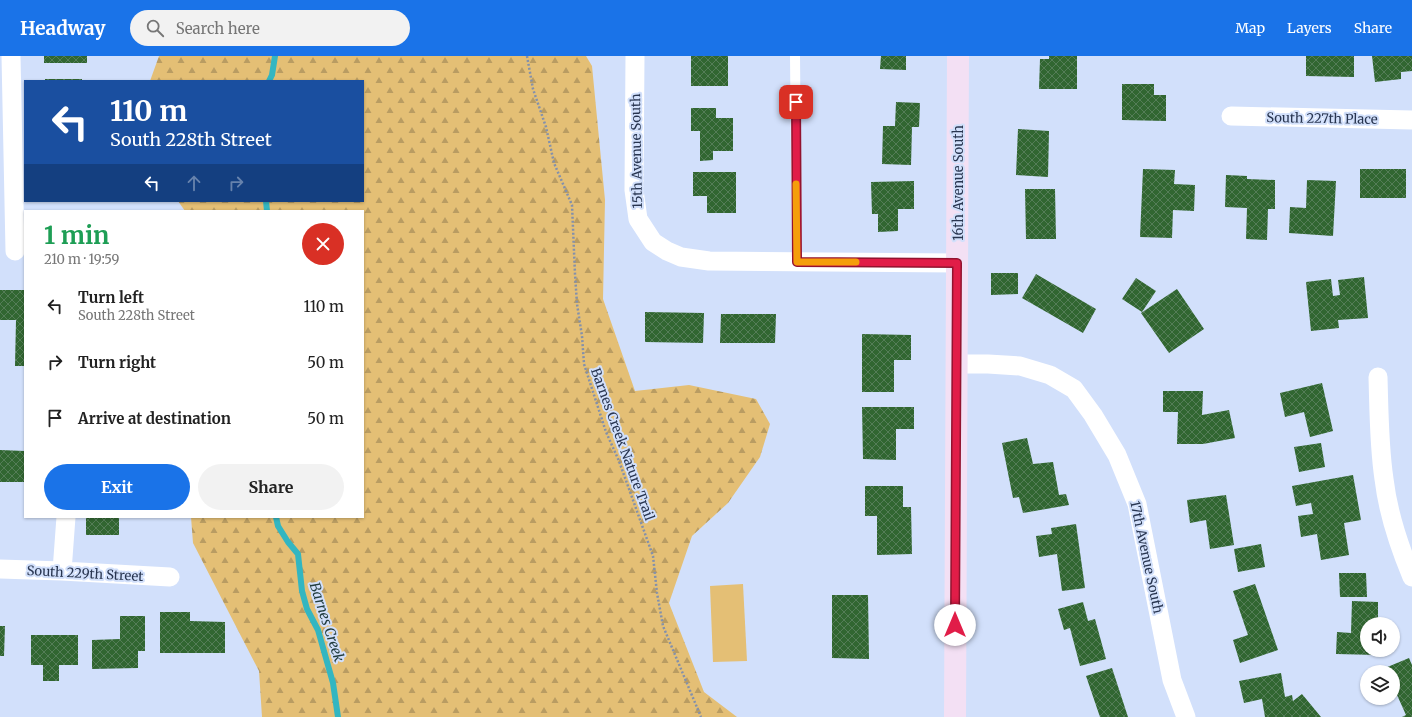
<!DOCTYPE html>
<html lang="en">
<head>
<meta charset="utf-8">
<style>
	:root { --surface:#fff; --page:#f2f2f2; --text:#222; --muted:#767676; --accent:#1a73e8 }
	body { margin:0; font-family:Merriweather,serif; background:var(--page); color:var(--text); height:100vh; display:flex; flex-direction:column; font-size:15px; white-space:nowrap }
	* { box-sizing:border-box; margin:0 }
	p { font-size:13px; color:var(--muted) }
	.icon { flex:none; width:22px; height:22px; fill:none; stroke:currentColor; stroke-width:2; stroke-linecap:round; stroke-linejoin:round }
	.map { position:relative; flex:1; overflow:hidden }
	.sheet { position:absolute; left:24px; top:154px; width:340px; height:308px; display:flex; flex-direction:column; background:var(--surface); border-radius:0px; box-shadow:0 1px 3px #0004 }
	.sheet>* { flex:none }
	.guide { position:absolute; left:24px; top:24px; width:340px; height:122px; border-radius:0px; box-shadow:0 1px 3px #0004; background:#1a4fa0; color:#fff; overflow:hidden }
	.controls { position:absolute; left:1360px; top:561px; display:grid; gap:8px }
	.controls a { display:grid; place-items:center; width:40px; height:40px; border-radius:50%; background:var(--surface); box-shadow:0 1px 3px #0004; font-size:20px }
	.pin { position:absolute; display:grid; place-items:center; width:34px; height:34px; color:#fff; margin:-17px; border-radius:8px; box-shadow:0 2px 6px #0006 }
	.me { position:absolute; width:44px; margin:-22px; rotate:0deg; stroke-linejoin:round; filter:drop-shadow(0 0 3px #0008) }
	.turn { display:flex; align-items:center; gap:14px; height:84px; padding:0 20px; font-size:18px }
	.turn .icon { width:52px; height:52px; stroke-width:2.5 }
	.turn b { display:block; font-size:28px; line-height:34px }
	.lanes { display:flex; align-items:center; height:38px; padding:0 20px; background:#0003; justify-content:center; gap:20px; direction:ltr }
	.lanes .off { opacity:.35 }
	.round { display:grid; place-items:center; flex:none; width:42px; height:42px; border-radius:21px; background:var(--page) }
	.overview { display:flex; align-items:center; justify-content:space-between; height:68px; padding:0 20px }
	h1 { font-size:24px; font-weight:700; line-height:30px; color:#1e9e55 }
	.action { display:flex; gap:8px; margin-top:auto; padding:8px 20px }
	.action a { flex:1; height:46px; border-radius:24px; background:var(--accent); color:#fff; font-size:16px; font-weight:700; line-height:46px; text-align:center }
	.action a+a { background:var(--page); color:var(--text) }
	ul { padding:0; list-style:none }
	li { display:flex; align-items:center; gap:12px; height:56px; padding:0 20px }
	li div { flex:1 }
	li b { display:block; font-size:15px }
	li em { font-style:normal }
	header { display:flex; align-items:center; gap:24px; box-sizing:border-box; height:56px; padding:0 20px; background:var(--accent); color:#fff }
	header strong { font-size:19px }
	nav { display:flex; gap:22px; margin-inline-start:auto; font-size:14px }
	.search { width:280px; height:36px; background:var(--page); display:flex; align-items:center; gap:10px; box-sizing:border-box; padding:0 14px; border-radius:22px; color:var(--muted); font-size:15px }
	.map>svg:first-child { display:block }
</style>
</head>
<body>
<header>
<strong>Headway</strong>
<div class="search"><svg class="icon" aria-label="search" viewBox="0 0 24 24"><circle cx="10" cy="10" r="6"/><path d="M15 15l6 6"/></svg>Search here</div>
<nav><a>Map</a><a>Layers</a><a>Share</a></nav>
</header>
<div class="map">
<svg width="1412" height="661" viewBox="0 0 1412 661">
	<defs>
		<pattern id="forest-firs" width="22" height="20" patternUnits="userSpaceOnUse"><rect width="22" height="20" fill="#e4bf75"/><path d="M5 1l3.5 6h-7zM16 11l3.5 6h-7z" fill="#b99c62"/></pattern>
		<pattern id="building-cross-hatch" width="8" height="8" patternUnits="userSpaceOnUse"><rect width="8" height="8" fill="#316631"/><path d="M0 0l8 8M0 8l8-8" fill="none" stroke="#547d57"/></pattern>
	</defs>
	<rect width="100%" height="100%" fill="#d2e0fb"/>
	<!-- forest -->
	<path fill="url(#forest-firs)" d="M159,0h427l6,10 13,134 -2,99 32,92 54,-6 67,14 14,25 -10,33 -32,46 -36,33 -23,67 35,89 33,25h-475l-3,-46 -66,-128 -2,-26h172v-306h-178l-7,-10h185v-120h-213z"/>
	<!-- pitch -->
	<path fill="#e4bf75" d="M743,528l4,77 -34,1 -3,-76z"/>
	<g fill="none" stroke-linecap="round" stroke-linejoin="round">
		<!-- stream -->
		<path stroke="#33b6c1" stroke-width="6" d="M269,25l3,-6 3,-19
			M266,145l1,10
			M276,461l2,9 10,16 10,12 4,37 5,18 11,21 15,53 5,34"/>
	</g>
	<!-- building -->
	<path fill="url(#building-cross-hatch)" d="M44,0h43v7h-43z
		M691,0h37v30h-37z
		M881,0h25v14l-26,-1z
		M1049,0h28v33h-38l1,-30h9z
		M1306,0h48v21l-48,-1z
		M1372,0h40v15l-11,1v7l-26,3z
		M45,23h37v2h-37z
		M1122,28h32v11h12v26l-44,-1z
		M896,46l24,1 -1,24h-7l-1,38 -29,-1 1,-38h12z
		M691,52h25v10h17v33h-20v9l-13,1v-30h-9z
		M1018,73l31,2 -1,46 -32,-2z
		M1143,113l32,1 -1,14 21,1 -1,26 -21,-1 -1,28 -32,-1z
		M1360,113h46v29h-46z
		M693,116h43v41h-29v-17h-14z
		M1226,119l21,1v3l28,1v29h-7l-1,31 -21,-1 1,-31 -22,-1z
		M1307,124l29,1 -3,55 -44,-3 1,-26 16,1z
		M914,125v28h-16v22l-20,1v-18h-6l-1,-32z
		M1025,133h30l1,50h-30z
		M991,217h27v21l-27,1z
		M1036,218l60,35 -13,24 -61,-35z
		M1364,221l4,41 -30,2 1,8 -28,3 -5,-49 25,-3 2,17 7,-1 -2,-15z
		M1136,222l20,13 -14,21 -20,-13z
		M1177,233l27,40 -35,24 -28,-40z
		M0,234h25v76h-10l1,-46h-16z
		M645,256l59,1 -1,30 -58,-1z
		M721,258h55l-1,29h-55z
		M862,278l49,1v25h-17v32h-32z
		M1322,327l11,48 -23,6 -6,-25 -19,5 -5,-24z
		M1163,335h40l-1,24 27,-5 6,28 -32,6h-26l1,-32h-15z
		M862,351h52v22h-18v31l-33,-1z
		M1027,382l6,26 20,-2 6,33 7,-1 3,11 -46,8 -4,-16 -6,1 -11,-55z
		M1321,387l4,24 -26,5 -5,-25z
		M0,394l25,1v31h-25z
		M1353,419l8,45 -17,3 5,32 -28,5 -4,-26 -16,3 -3,-21 15,-2 -2,-11 -15,3 -4,-20z
		M865,430h38v21h8l1,47 -35,1v-39h-12z
		M1226,439l8,50 -24,4 -4,-29 -16,3 -3,-23z
		M86,461h33v18h-33z
		M1076,468l9,64 -23,3 -5,-37 -18,3 -3,-21 16,-2 -1,-6z
		M1261,488l4,23 -27,5 -4,-23z
		M1339,517h27l1,24h-27z
		M1255,528l23,66 -38,13 -7,-23 15,-5 -15,-44z
		M832,539h36l1,64 -37,-1z
		M1352,545l26,1v22h-11v26h10v5l-41,-1 1,-22 14,1z
		M1083,546l5,19 7,-2 11,40 -26,7 -10,-38 -6,2 -6,-21z
		M160,556h30v9l35,1v31h-65z
		M120,560h25v35h-7v17l-46,1v-29l28,-1z
		M0,570h5l-1,30h-4z
		M31,579h47v30h-19v16h-16v-16h-12z
		M1409,602l3,7v52h-10l4,-2 -13,-29v-14h-6l-2,-4z
		M1112,612l16,49h-28l-14,-41z
		M1281,617l4,24 7,-2 1,6 9,-7 19,23h-56l-3,-18 -18,4 -5,-22z"/>
	<g fill="none" stroke-linecap="round" stroke-linejoin="round">
		<!-- path -->
		<path stroke="#8390ab" stroke-width="2.5" stroke-dasharray="2 2" stroke-linecap="butt" d="M527,0l6,33 13,38 8,36 18,42 3,69 2,30 5,32 2,28 22,68 13,29 34,95 4,37 6,33 38,91"/>
		<!-- lane -->
		<path stroke="#fff" stroke-width="10" d="M795,0l2,206"/>
		<!-- street -->
		<path stroke="#fff" stroke-width="19" d="M11,0l4,195
			M635,0l-1,134 4,29 15,23 14,9 14,6 28,4 248,2
			M1231,60l181,4
			M956,308h32l32,2 30,9 24,14 19,26 24,40 20,49 35,176 14,37
			M1378,321c1,34 1,69 6,102 4,34 15,67 28,98
			M0,513l62,2 108,6
			M62,515l4,-54"/>
		<!-- secondary -->
		<path stroke="#f3e0f4" stroke-width="22" d="M955,661l3,-661"/>
	</g>
	<g fill="none" stroke-linecap="round" stroke-linejoin="round">
		<!-- route casing -->
		<g stroke="#92132f" stroke-width="10">
			<path id="route" d="M796,46l1,160 160,1 -2,362"/>
		</g>
		<!-- route -->
		<use href="#route" stroke="#e11d48" stroke-width="7"/>
		<!-- slow -->
		<path stroke="#f59e0b" stroke-width="7" d="M796,128l1,78h59"/>
	</g>
	<g text-anchor="middle" stroke-width="4" stroke-linejoin="round" paint-order="stroke">
		<!-- street labels -->
		<g font-size="13" fill="#283550" stroke="#d2e0fb">
			<text transform="translate(1322 62) rotate(1)" y="5">South 227th Place</text>
			<text transform="translate(636 95) rotate(-91)" y="5">15th Avenue South</text>
			<text transform="translate(958 127) rotate(-90)" y="5">16th Avenue South</text>
			<text transform="translate(623 388) rotate(70)" y="5">Barnes Creek Nature Trail</text>
			<text transform="translate(1147 501) rotate(78)" y="5">17th Avenue South</text>
			<text transform="translate(85 517) rotate(3)" y="5">South 229th Street</text>
		</g>
		<!-- water labels -->
		<g font-size="14" font-style="italic" fill="#223d3f" stroke="#d2e0fb">
			<text transform="translate(327 566) rotate(72)" y="5">Barnes Creek</text>
		</g>
	</g>
</svg>
<div class="controls">
<a><svg class="icon" aria-label="sound" viewBox="0 0 24 24"><path d="M4 9h4l5-4v14l-5-4H4zM17 9q2 3 0 6"/></svg></a>
<a><svg class="icon" aria-label="layers" viewBox="0 0 24 24"><path d="M12 4l9 5-9 5-9-5zM3 14l9 5 9-5"/></svg></a>
</div>
<div class="pin" style="left:796px;top:46px;background:#d93025"><svg class="icon" aria-label="arrive" viewBox="0 0 24 24"><path d="M6 21V4h12l-3 4 3 4H6"/></svg></div>
<svg class="me" style="left:955px;top:569px" viewBox="-20 -20 40 40"><circle r="19" fill="#fff"/><path d="M0-13L10 11 0 6-10 11z" fill="#e11d48"/></svg>
<div class="guide">
<div class="turn"><svg class="icon" aria-label="left" viewBox="0 0 24 24"><path d="M17 20v-9H6M10 6l-5 5 5 5"/></svg><div><b>110 m</b>South 228th Street</div></div>
<div class="lanes"><svg class="icon" aria-label="left" viewBox="0 0 24 24"><path d="M17 20v-9H6M10 6l-5 5 5 5"/></svg><svg class="icon off" aria-label="ahead" viewBox="0 0 24 24"><path d="M12 20V5M6 11l6-6 6 6"/></svg><svg class="icon off" aria-label="right" viewBox="0 0 24 24"><path d="M7 20v-9h11M14 6l5 5-5 5"/></svg></div>
</div>
<section class="sheet">
<div class="overview"><div><h1>1 min</h1><p>210 m · 19:59</p></div><a class="round" style="background:#d93025;color:#fff"><svg class="icon" aria-label="close" viewBox="0 0 24 24"><path d="M6 6l12 12M18 6L6 18"/></svg></a></div>
<ul>
<li><svg class="icon" aria-label="left" viewBox="0 0 24 24"><path d="M17 20v-9H6M10 6l-5 5 5 5"/></svg><div><b>Turn left</b><p>South 228th Street</p></div><em>110 m</em></li>
<li><svg class="icon" aria-label="right" viewBox="0 0 24 24"><path d="M7 20v-9h11M14 6l5 5-5 5"/></svg><div><b>Turn right</b></div><em>50 m</em></li>
<li><svg class="icon" aria-label="arrive" viewBox="0 0 24 24"><path d="M6 21V4h12l-3 4 3 4H6"/></svg><div><b>Arrive at destination</b></div><em>50 m</em></li>
</ul>
<div class="action"><a>Exit</a><a>Share</a></div>
</section>
</div>
</body>
</html>
